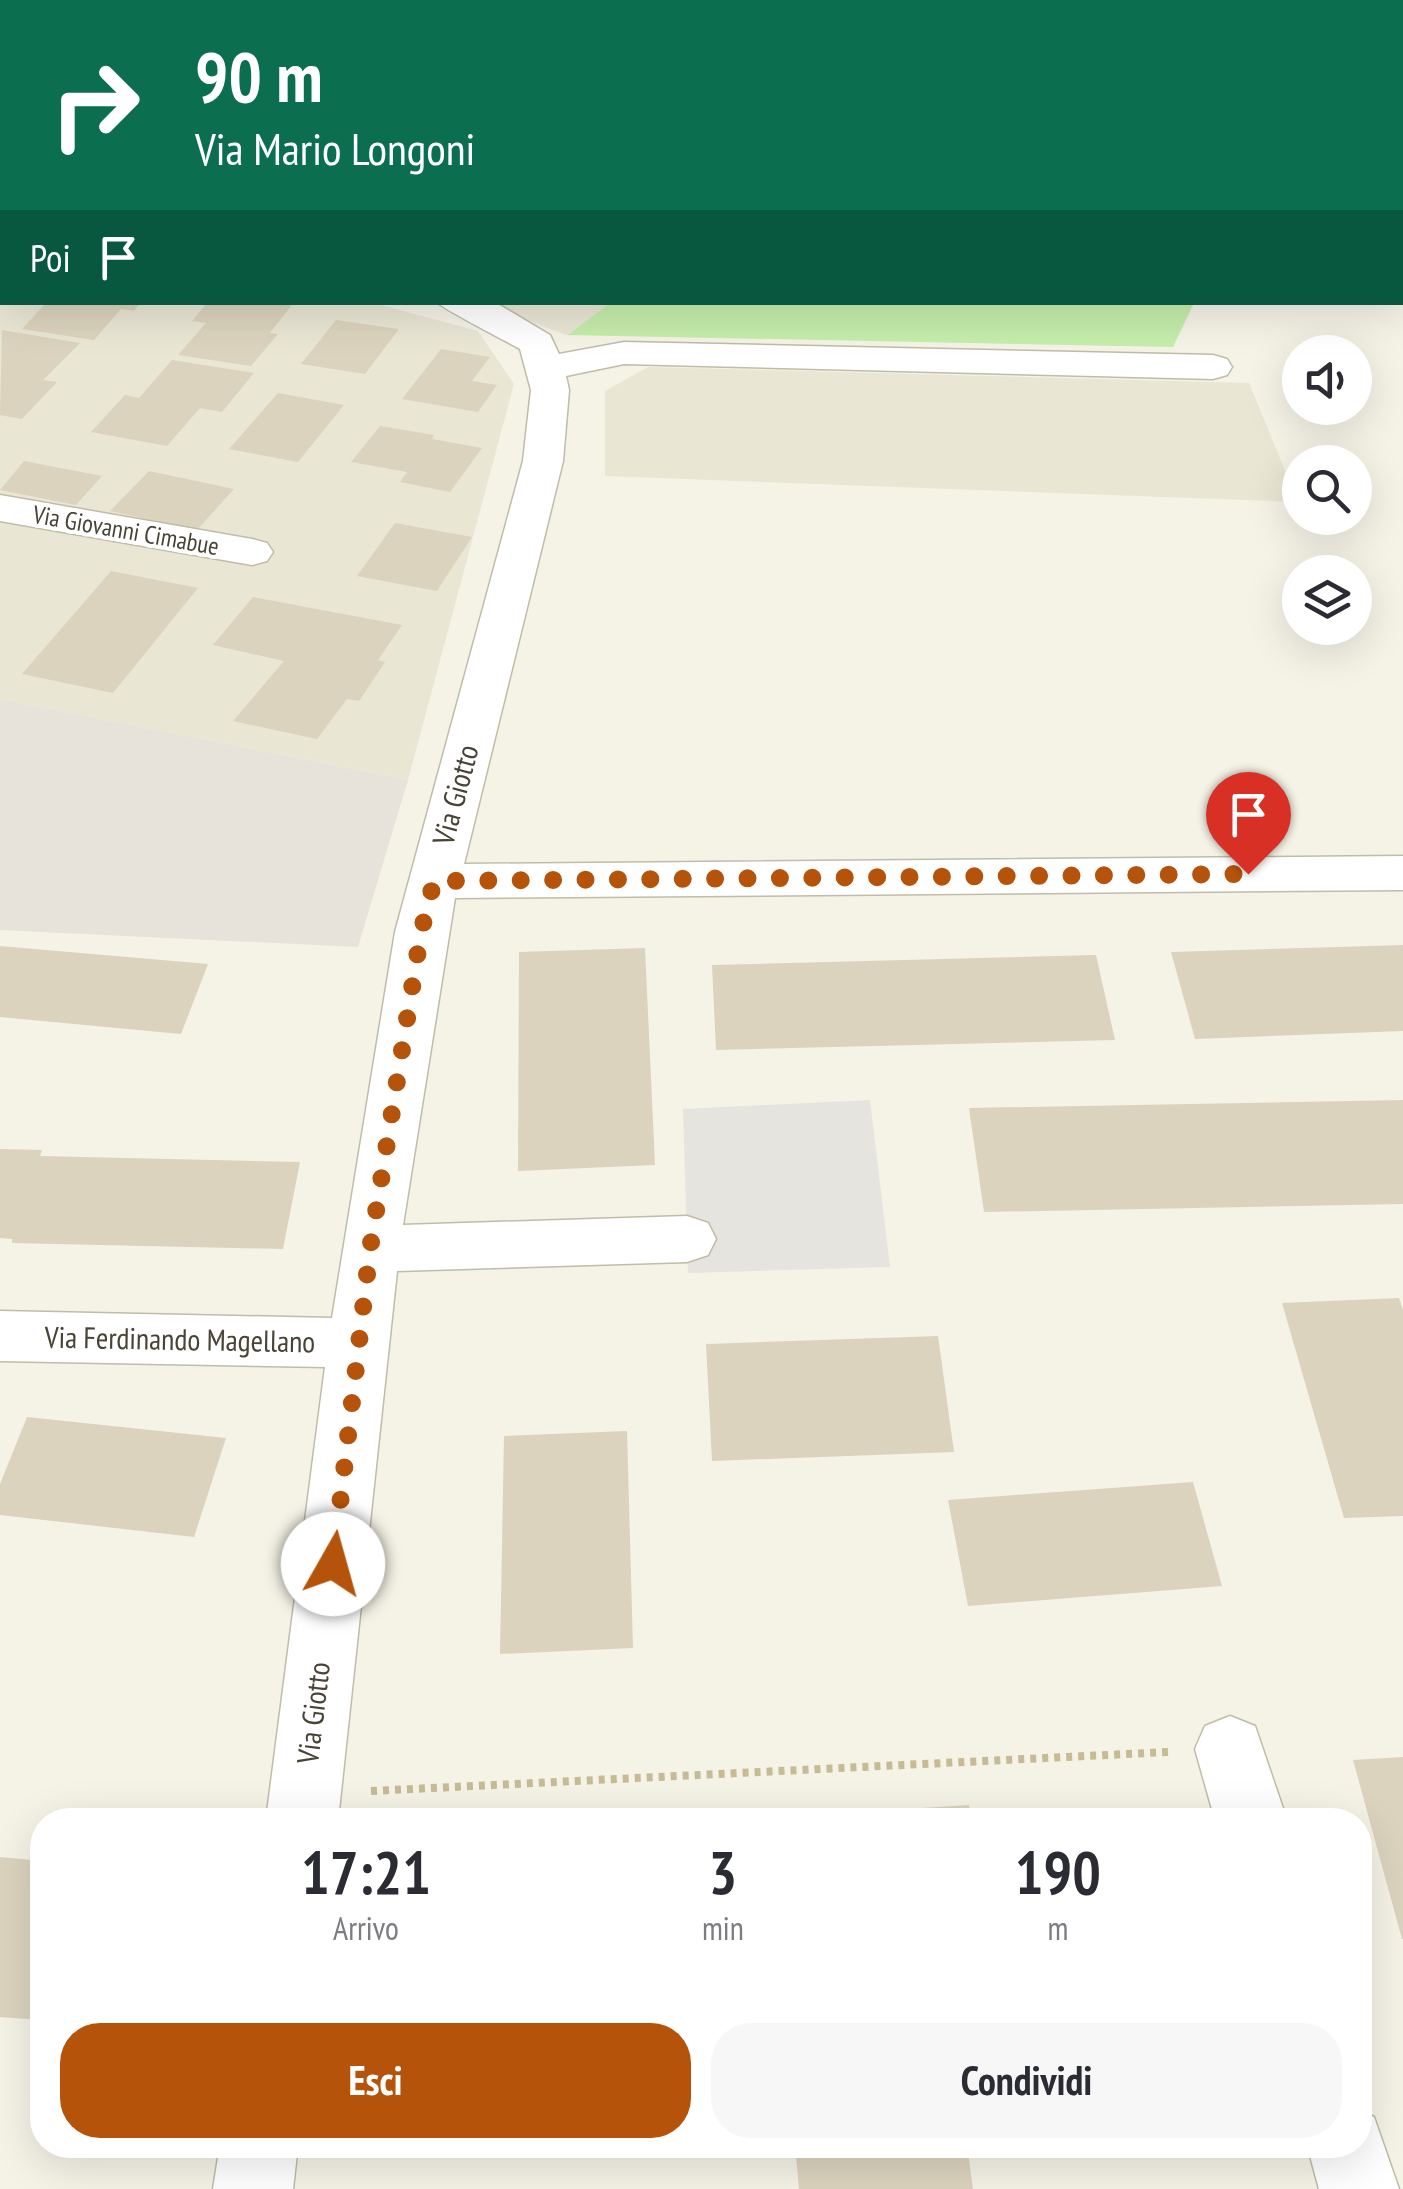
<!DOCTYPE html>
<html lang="it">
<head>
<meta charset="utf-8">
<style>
	:root { --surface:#fff; --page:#f7f7f7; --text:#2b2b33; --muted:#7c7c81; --accent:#b45309 }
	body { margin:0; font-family:"PT Sans Narrow",sans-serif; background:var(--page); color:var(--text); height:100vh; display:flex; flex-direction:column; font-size:38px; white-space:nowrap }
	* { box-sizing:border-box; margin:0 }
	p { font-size:32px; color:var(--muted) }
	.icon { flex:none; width:55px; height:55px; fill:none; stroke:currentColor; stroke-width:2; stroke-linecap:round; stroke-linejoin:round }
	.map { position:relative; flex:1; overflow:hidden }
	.sheet { position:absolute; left:30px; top:1808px; width:1342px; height:350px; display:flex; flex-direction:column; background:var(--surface); border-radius:40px; box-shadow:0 10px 40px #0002 }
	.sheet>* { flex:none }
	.guide { position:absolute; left:0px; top:0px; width:1405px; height:305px; box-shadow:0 10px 40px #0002; background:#0b6e4f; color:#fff; overflow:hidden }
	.buttons { position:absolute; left:1282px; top:335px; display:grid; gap:20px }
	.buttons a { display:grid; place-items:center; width:90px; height:90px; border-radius:50%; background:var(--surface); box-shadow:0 10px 40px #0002; font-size:50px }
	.pin { position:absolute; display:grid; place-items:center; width:85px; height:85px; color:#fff; margin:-102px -42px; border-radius:50% 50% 50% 0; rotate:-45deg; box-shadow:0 0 10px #0007 }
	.pin .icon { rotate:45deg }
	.me { position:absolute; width:110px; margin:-55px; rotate:7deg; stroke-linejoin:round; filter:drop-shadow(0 0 8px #0008) }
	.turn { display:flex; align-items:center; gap:35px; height:210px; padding:0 30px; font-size:45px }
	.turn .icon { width:130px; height:130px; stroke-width:2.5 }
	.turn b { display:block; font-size:70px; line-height:85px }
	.then { display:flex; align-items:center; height:95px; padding:0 30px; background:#0003; gap:20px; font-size:38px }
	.eta { display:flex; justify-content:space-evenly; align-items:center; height:170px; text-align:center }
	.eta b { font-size:60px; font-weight:700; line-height:70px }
	.action { display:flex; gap:20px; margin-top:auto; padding:20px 30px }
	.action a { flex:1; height:115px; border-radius:40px; background:var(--accent); color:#fff; font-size:40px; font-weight:700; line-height:115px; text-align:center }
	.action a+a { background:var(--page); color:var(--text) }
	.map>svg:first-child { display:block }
</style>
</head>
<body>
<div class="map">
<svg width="1403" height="2189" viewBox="0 0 1403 2189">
	<rect width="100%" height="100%" fill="#f5f3e6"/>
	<!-- residential -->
	<path fill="#e9e6d4" d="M0,244l2,58 372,1 104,28 36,53 -106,396 -408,-81z
		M483,303h129l-46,32z
		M648,367l601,16 49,119 -693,-26v-85z"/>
	<!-- industrial -->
	<path fill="#e7e3db" d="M0,699l408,81 -50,167 -358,-17z"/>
	<!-- green -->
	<path fill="#c5edab" d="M363,0h586l1,2h-579z
		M612,302h582v1l-21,44 -606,-12z"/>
	<!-- parking -->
	<path fill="#e5e4df" d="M870,1100l20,167 -202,6 -5,-164z"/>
	<!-- building -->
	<path fill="#dbd3bd" d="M47,302h94l-7,9 -13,-2 -27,31 -72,-11z
		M208,302h86l-24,31 8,1 -27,32 -73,-11 28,-32 -14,-2z
		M336,320l63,9 -34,45 -64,-10z
		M2,330l78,13 -37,37 14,2 -35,37 -22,-4z
		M441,349l49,8 -18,24 25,4 -19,27 -76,-13z
		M172,360l82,13 -32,39 -22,-4 -33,38 -76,-14 34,-37 14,3z
		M278,393l66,12 -46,57 -69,-13z
		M380,426l54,9 -2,4 50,9 -32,44 -50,-10 7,-10 -56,-10z
		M24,461l78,15 -26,29 -76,-15z
		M149,471l85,18 -37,41 -87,-19z
		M395,523l77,14 -35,54 -80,-15z
		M111,571l87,17 -85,105 -91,-19z
		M253,597l149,28 -24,35 7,2 -26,39 -12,-2 -30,40 -84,-18 51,-60 -71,-16z
		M1403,945v86l-208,8 -24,-87z
		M0,946l208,18 -27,70 -181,-17z
		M645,948l10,217 -137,6 1,-219z
		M1096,955l19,85 -399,10 -4,-85z
		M1403,1100v104l-419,8 -15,-104z
		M0,1149l42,1 -2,6 260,6 -17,87 -271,-6v-4l-12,-1z
		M1399,1298l4,12v206l-59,2 -62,-215z
		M938,1336l16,116 -242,9 -6,-117z
		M27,1417l199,21 -32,99 -194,-22v-31z
		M627,1431l6,217 -133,6 4,-218z
		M1193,1482l29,104 -254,20 -20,-106z
		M1403,1757v182h-1l-49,-179z
		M969,1805l3,15h-191v-3z
		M0,1857l42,4v159l-42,-3z
		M795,2145h172l6,44h-174z"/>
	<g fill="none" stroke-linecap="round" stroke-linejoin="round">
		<!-- minor casing -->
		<g stroke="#c1bca8" stroke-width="3">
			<path id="minor" d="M2,108v20l-2,1v-20z
				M0,213l2,1v21h-2z
				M437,302l59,1 54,32 9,19 65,-12 589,13 14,4 5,8 -5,8 -14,4 -589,-15 -58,12 3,14 -6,71 -99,403 939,-8v34l-948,8 -52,327 284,-9 21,7 8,16 -8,16 -21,7 -290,9 -59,549h-72l59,-453 -325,-6v-50l332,7 63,-386 128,-471 8,-71 -11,-41c-14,-8 -79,-41 -83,-47z
				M0,495l252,44 15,4 6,9 -6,9 -15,4 -252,-44z
				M1230,1716l25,10 32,94h-72l-20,-71 10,-23z
				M1360,2111l14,6 25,72h-80l-12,-44h53z
				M220,2145h78l-5,44h-80z"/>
		</g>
		<!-- path -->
		<path stroke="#c5bb97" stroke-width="8" stroke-dasharray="6 6" stroke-linecap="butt" d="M371,1791l797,-39"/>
		<!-- minor -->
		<use href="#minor" fill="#fff" fill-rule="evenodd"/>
	</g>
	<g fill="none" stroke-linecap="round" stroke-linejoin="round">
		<!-- route -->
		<path stroke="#b45309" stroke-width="18" stroke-dasharray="0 32.4" d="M333,1564l37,-315 51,-317 13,-51 814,-7"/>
	</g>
	<g text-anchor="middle" stroke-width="8" stroke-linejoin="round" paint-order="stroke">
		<!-- far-street labels -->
		<g font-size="25" fill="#484435" stroke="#fff">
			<text transform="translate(126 530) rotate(10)" y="9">Via Giovanni Cimabue</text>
		</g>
		<!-- street labels -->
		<g font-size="30" fill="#484435" stroke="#fff">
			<text transform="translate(456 795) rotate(-75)" y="10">Via Giotto</text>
			<text transform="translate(180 1340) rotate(1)" y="10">Via Ferdinando Magellano</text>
			<text transform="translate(314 1713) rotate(-83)" y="10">Via Giotto</text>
		</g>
	</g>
</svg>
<div class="buttons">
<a><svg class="icon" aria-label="sound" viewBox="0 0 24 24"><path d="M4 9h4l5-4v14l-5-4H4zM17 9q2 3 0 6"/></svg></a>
<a><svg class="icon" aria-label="search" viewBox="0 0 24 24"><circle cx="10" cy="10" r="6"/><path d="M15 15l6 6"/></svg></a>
<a><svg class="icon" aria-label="layers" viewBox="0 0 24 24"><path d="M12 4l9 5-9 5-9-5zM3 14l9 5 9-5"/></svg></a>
</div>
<div class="pin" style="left:1248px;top:874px;background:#d93025"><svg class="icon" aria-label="arrive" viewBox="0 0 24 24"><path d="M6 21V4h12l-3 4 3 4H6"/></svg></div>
<svg class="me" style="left:333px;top:1564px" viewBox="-20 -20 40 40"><circle r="19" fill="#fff"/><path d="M0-13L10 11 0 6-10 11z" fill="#b45309"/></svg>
<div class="guide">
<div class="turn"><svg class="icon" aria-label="right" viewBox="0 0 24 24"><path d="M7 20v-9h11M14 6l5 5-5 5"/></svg><div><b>90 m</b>Via Mario Longoni</div></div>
<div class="then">Poi<svg class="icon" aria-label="arrive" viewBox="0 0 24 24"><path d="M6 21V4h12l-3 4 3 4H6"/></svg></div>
</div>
<section class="sheet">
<div class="eta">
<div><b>17:21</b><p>Arrivo</p></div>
<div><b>3</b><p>min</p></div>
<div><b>190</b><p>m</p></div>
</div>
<div class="action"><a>Esci</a><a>Condividi</a></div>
</section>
</div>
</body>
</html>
